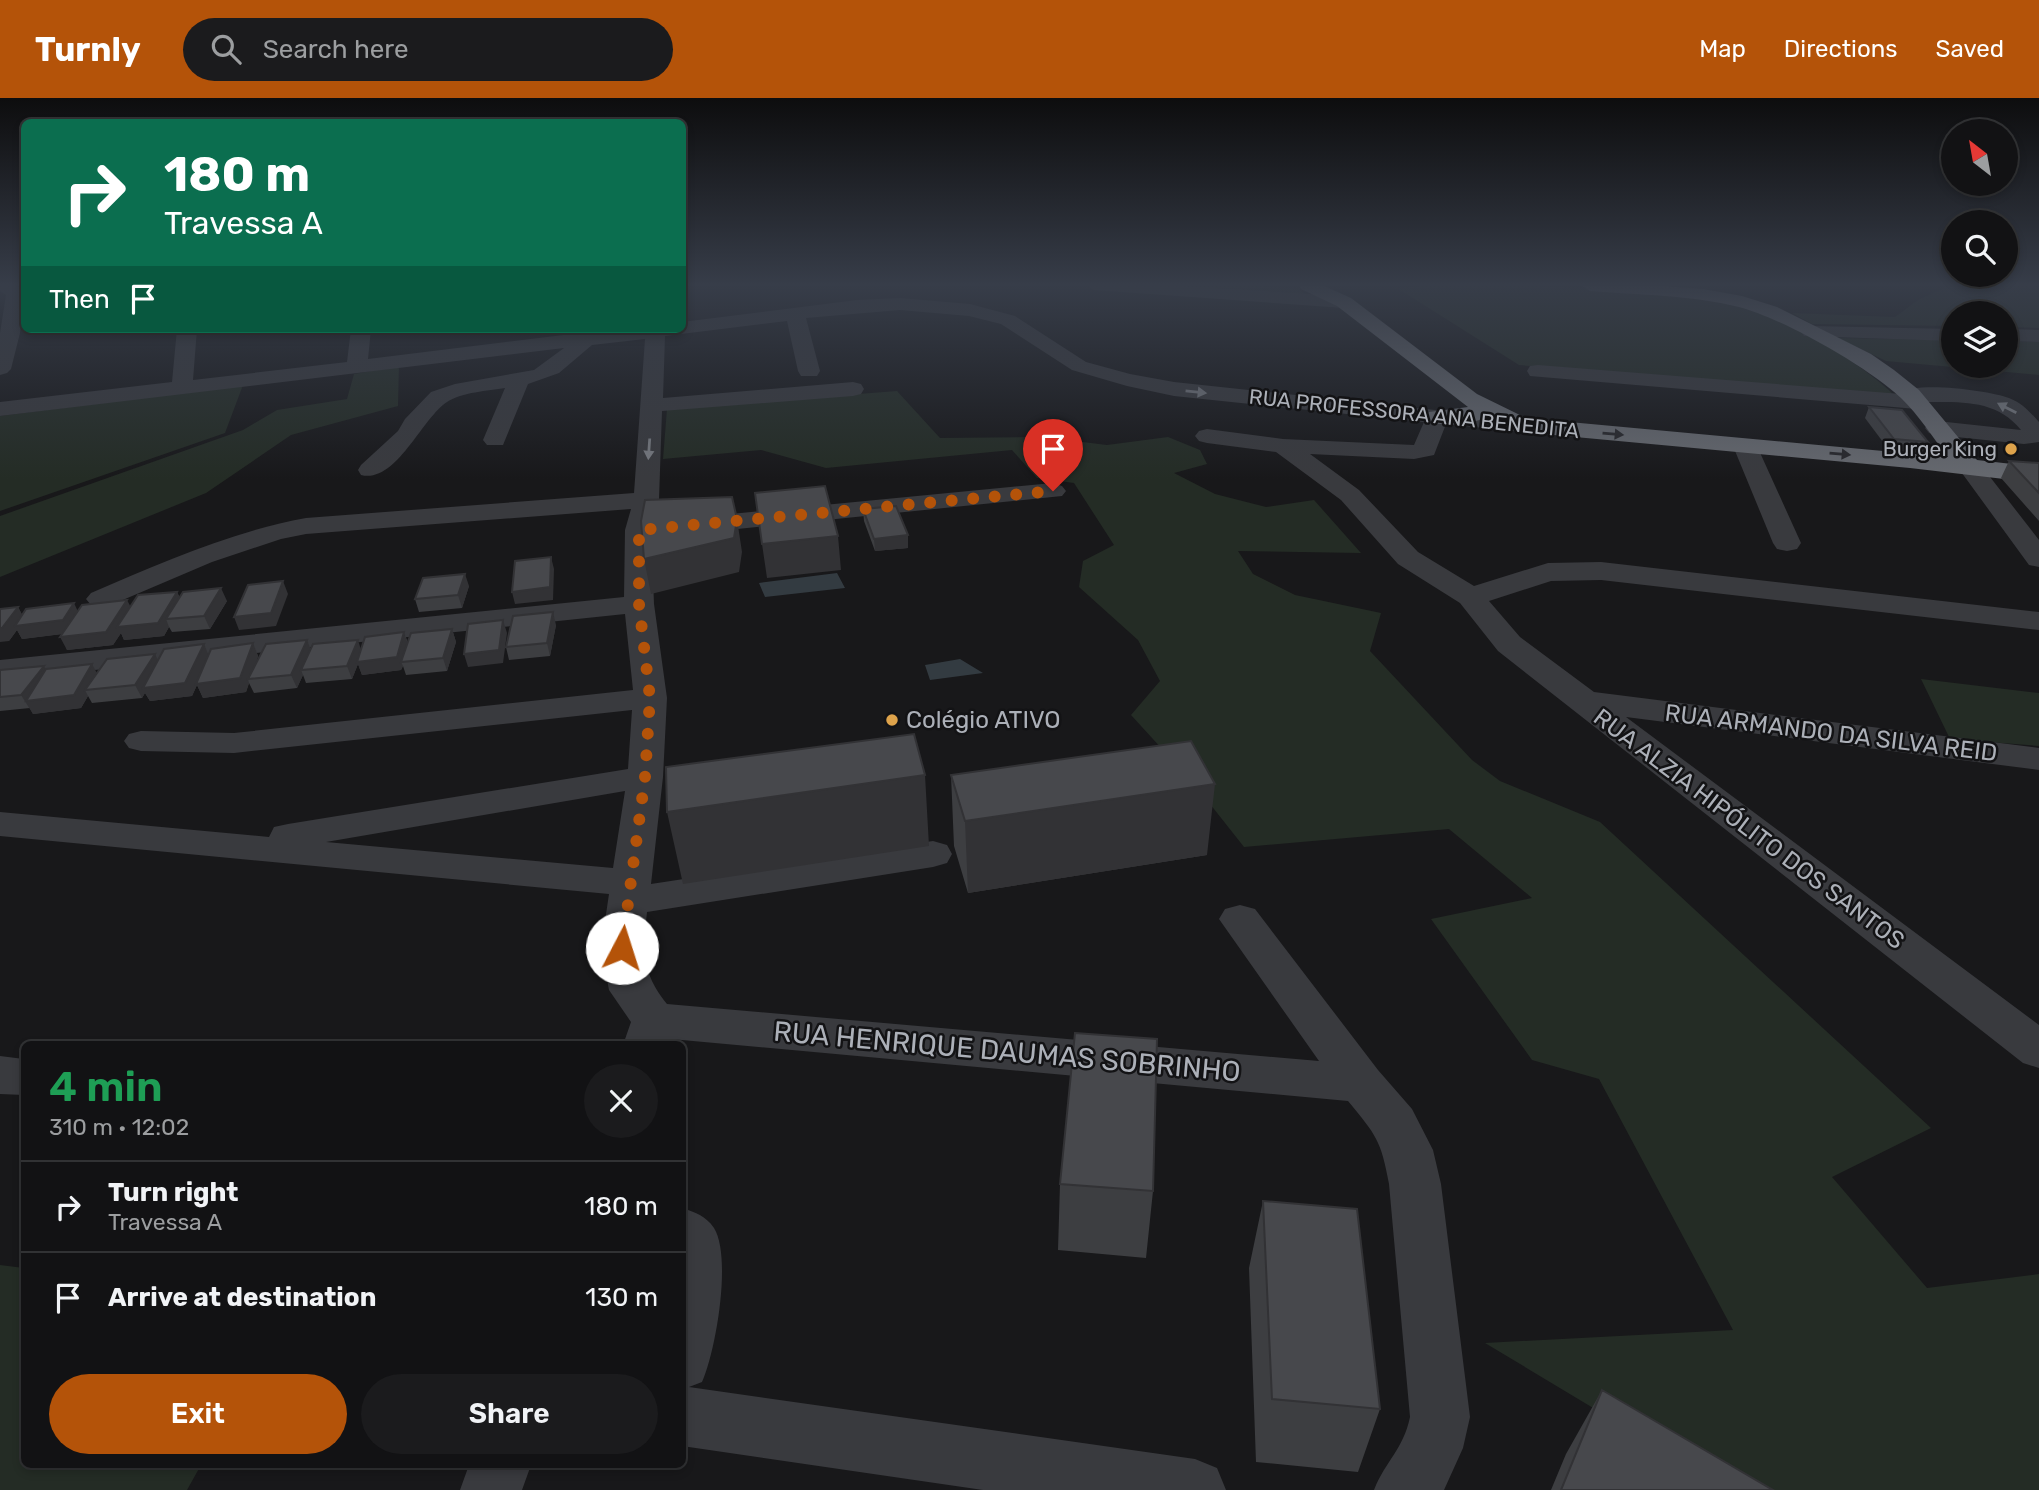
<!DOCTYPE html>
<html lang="en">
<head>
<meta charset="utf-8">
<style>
	:root { --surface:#121214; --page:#1b1b1d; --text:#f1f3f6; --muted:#9c9ea0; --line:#313234; --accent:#b45309 }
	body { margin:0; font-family:Rubik,sans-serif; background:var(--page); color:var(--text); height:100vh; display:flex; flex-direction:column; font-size:26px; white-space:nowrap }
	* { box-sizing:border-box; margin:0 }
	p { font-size:23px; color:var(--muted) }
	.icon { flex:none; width:38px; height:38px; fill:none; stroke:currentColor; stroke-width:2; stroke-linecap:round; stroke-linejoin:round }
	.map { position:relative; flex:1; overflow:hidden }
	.panel { position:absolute; left:21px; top:943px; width:665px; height:427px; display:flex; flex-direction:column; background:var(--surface); border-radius:10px; box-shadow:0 4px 10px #0003,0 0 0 2px var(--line) }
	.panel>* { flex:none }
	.top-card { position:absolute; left:21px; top:21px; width:665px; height:214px; border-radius:10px; box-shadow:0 4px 10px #0003,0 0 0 2px var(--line); background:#0b6e4f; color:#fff; overflow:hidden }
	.needle { width:46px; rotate:329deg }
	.fabs { position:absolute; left:1941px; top:21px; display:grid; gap:14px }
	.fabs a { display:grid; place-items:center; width:77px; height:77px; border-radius:50%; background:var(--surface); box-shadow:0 4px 10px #0003,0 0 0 2px var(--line); font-size:35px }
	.pin { position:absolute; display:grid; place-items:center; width:60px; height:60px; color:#fff; margin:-72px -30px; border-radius:50% 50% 50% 0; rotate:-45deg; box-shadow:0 0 7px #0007 }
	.pin .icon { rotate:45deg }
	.me { position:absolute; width:77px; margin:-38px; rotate:5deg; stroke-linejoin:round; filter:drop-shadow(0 0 5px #0008) }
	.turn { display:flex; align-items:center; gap:24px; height:147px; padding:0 28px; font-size:32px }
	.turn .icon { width:91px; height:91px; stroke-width:2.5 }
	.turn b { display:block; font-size:49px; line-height:60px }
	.then { display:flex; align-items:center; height:66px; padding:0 28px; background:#0003; gap:14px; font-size:26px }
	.round { display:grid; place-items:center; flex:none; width:74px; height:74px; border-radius:37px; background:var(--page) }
	.headline { display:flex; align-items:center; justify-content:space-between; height:119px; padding:0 28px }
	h1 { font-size:42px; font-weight:600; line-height:52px; color:#1e9e55 }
	.action { display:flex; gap:14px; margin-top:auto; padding:14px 28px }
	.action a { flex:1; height:80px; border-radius:42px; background:var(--accent); color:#fff; font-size:28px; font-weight:600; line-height:80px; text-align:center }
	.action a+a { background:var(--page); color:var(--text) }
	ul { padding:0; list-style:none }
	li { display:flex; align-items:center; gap:21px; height:91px; padding:0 28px; border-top:2px solid var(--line) }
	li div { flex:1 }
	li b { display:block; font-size:26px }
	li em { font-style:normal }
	header { display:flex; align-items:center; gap:42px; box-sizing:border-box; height:98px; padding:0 35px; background:var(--accent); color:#fff }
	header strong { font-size:33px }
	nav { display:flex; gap:38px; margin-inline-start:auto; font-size:24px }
	.search { width:490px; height:63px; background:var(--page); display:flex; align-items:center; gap:18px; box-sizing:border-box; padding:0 24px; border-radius:38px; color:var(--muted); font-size:26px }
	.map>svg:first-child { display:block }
</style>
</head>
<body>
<header>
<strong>Turnly</strong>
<div class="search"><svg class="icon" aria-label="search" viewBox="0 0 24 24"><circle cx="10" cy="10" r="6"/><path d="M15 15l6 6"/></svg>Search here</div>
<nav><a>Map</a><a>Directions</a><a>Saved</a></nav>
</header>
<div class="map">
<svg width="2039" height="1392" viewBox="0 0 2039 1392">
	<rect width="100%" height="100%" fill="#18181a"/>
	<!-- green -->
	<path fill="#242c25" d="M1166,187h76l57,4 5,5z
		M1439,187c77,0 153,1 230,10 28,4 56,6 84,15 44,16 107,52 141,85l-375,-30 -122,-77z
		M1950,187h80l9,3v40l-33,-1v-14h-53v13l-141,-2 -20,-11 103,4 23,-17z
		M1838,240l115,2v26h53v-25l33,1v33l-153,-14z
		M399,268l-1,40 -107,29 -85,58 -206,84v-61l243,-86 34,-20 70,-11 7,-25z
		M243,287l-18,48 -225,78v-95z
		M897,293l43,47 102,-1 65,8 61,-8 32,13 7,14 -33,9 41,21 51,13 48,-7 47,53 -123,-2 15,23 42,21 86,18 -11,38 102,109 28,21 100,41 331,306 -99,49 95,111 112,-14v216h-309l-245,-147 248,-13 -134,-251 -67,-19 -101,-141 101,-21 -83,-69 -205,18 -49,-62 -64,-70 29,-34 -22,-41 -59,-53 4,-26 31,-16 -40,-62 -37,-5 -25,-28 -186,18 -65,-18 -98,9 4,-50z
		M1921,581l118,14v53l-89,-7z
		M0,1167l24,3v197h177l-14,25h-187z"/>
	<!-- water -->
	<path fill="#333b41" d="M837,475l8,15 -80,9 -6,-14z
		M960,561l23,14 -53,7 -5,-15z"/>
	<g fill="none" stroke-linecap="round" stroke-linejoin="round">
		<!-- minor -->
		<path fill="#393a3e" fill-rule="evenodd" d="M0,187h17l7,9 -4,39 -9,36 -4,4 -7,2v-42l6,-38 -6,-4z
			M1085,187h83l176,11 9,6 -9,6 -250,-18z
			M900,200l70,6 45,12 71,46 44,12 44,8 355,38 4,5 -4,5 -8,2 -75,-8 -12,31 -20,4 -104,-5 49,36 59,62 56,34 74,-23 53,-1 438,50v18l-438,-50 -50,1 -62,20 31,36 74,55 445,56v22l-413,-53 413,308v43l-16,-5 -525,-412 -38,-48 -62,-39 -57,-64 -65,-48 -69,-9 -8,-2 -4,-5 4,-5 8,-2 76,10 131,6 10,-23 -250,-26 -47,-10 -55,-16 -71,-46 -32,-8 -69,-6 -94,8 14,53 -3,5h-16l-3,-5 -11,-50 -122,15 -2,62 190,-16 8,2 3,5 -3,5 -8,2 -191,15 -3,89 -6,30 -1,24 2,50 13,94 -4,79 -12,107 282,-43 14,4 5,9 -5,9 -14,4 -286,45c-4,39 -6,60 20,92l652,57 -100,-142 6,-10 15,-4 15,4 123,161 34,39 21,41 8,34 29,233 -7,31 -19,42h-70c12,-30 29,-40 36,-73l-21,-233c-8,-44 -13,-49 -41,-83l-677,-62 -2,6h-46l8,-23 -22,-32 -8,-42 8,-54 -609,-58v-24l269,25 5,-10 14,-3 340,-55 4,-59 -398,43 -93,-2 -12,-3 -5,-7 5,-7 12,-3 93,2 399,-43 -8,-76 -625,66v-20l624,-63 1,-67 6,-21 -325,25 -25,5 -69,23 -101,43 -10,3 -10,-3 -5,-6 5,-6c70,-30 139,-61 215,-75l328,-25 11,-154 -53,6 -33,28 -31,11 -25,61h-16l-4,-5 22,-52c-17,3 -43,4 -58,14 -25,16 -51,82 -86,73l-3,-5 3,-5 37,-34 7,-12 26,-27 24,-8 79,-14 30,-22 -564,68v-14l172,-20 5,-53h20l-4,51 154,-18 4,-33h20l-3,30 220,-27 94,-3v-7l175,-22zM625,693l-12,77 -287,-26z
			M1811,228l142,3v12l-149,-5 -3,-4 3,-4z
			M2006,231l33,1v12l-33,-1z
			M1538,267l363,29c12,-14 90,-3 108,4 13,5 21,14 30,24v20l-15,2 -87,-9 -8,-2 -4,-5 4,-5 8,-2 84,9c-24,-30 -58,-28 -93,-28l-3,5 -8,2 -387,-33 -3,-5 3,-5z
			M1745,341l8,2 4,5 44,97 -4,6 -10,2 -10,-2 -4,-6 -40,-97 4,-5z
			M1971,364l9,2 59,76v27l-10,-2 -70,-96 3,-5z
			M1053,385l9,3 4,5 -4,5 -373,38 -10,-2 -3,-6 3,-6 10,-2z
			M0,958l24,3v36l-24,-1z
			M682,1110c13,4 24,8 32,20 18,29 2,123 -12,154l-13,5 506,72 22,9 9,22h-243l-301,-44z
			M469,1367h62l-9,25h-62z"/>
		<!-- highway -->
		<path fill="#66696f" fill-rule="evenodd" d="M1299,187h23l29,13 126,96 49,24 422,39c-15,-19 -29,-42 -47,-59 -35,-32 -117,-79 -162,-91 -48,-12 -100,-12 -149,-16l-9,-6h68l54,4 39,7 35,11 94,47 23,16 25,20 58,70 62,7v16l-129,-15 -389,-36 -35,-15c-14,8 -42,9 -57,5l-4,-5 4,-5 39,-5 -131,-101 -36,-17z"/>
	</g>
	<!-- wall -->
	<path fill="#3d3e41" d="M1869,309l59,35 -6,11 -33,-3 -24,-32z
		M2009,363l30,2v58l-38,-43z
		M863,411l45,26v13l-33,3 -11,-30z
		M469,488l-7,22 -43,4 -4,-13z
		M177,494l3,6 47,3 -17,28 -38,3 -3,-5 -5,9 -40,4 -3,-7 -8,12 -46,5 -5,-16 -40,5 -5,-9 -8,11 9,-34 4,8 109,-8z
		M556,527l-6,31 -41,4 -3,-13z
		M452,531l4,13 -9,29 -41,4 -3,-9 -2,4 -39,5 -4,-11 -6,15 -46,4 -3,-8 -6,13 -43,5 -5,-10 -3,9 -43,6 -6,-13 -5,11 -42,5 -5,-8 -3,5 -50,5 -4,-7 -7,12 -48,6 -3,-6 -30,3v-41l44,-4 2,3 51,4 61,-12 46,-17 5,10 44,-11 5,13 -2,7 51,-23 3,8 51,1 43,-17 4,11z
		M951,677l256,80 -239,38 -14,-47z
		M1060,1086l93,7 -7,67 -88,-8z
		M1263,1103l117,208 -22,63 -102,-10 -7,-194z
		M1602,1292l171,100h-222l15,-36z"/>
	<!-- shaded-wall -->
	<path fill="#323235" d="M737,421l5,33 -3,20 -88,22 -7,-35z
		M908,437v13l-33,3 -1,-12z
		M838,438l3,34 -74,8 -5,-34z
		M551,459l3,12 -1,31 -38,4 -3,-12z
		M465,476l4,12 -7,22 -4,-13z
		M283,483l5,13 -12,32 -37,4 -5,-13z
		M221,490l6,13 -17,28 -6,-13z
		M177,494l6,12 -17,15 3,8 -5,9 -40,4 -3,-7 -8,12 -46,5 -7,-13 67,-37 7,13z
		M74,505l6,13 -10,17 -48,6 -5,-9 -8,11 -9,1v-14l18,-21 7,13z
		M553,514l3,13 -6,31 -3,-13z
		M503,522l4,13 -4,30 -35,4 -4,-13z
		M452,531l4,13 -9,29 -4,-13z
		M404,534l4,13 -7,17 2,4 -2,4 -39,5 -4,-11 -6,15 -5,-13 11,-26 4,13z
		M307,542l5,13 -11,17 2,5 -6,13 -6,-13z
		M253,545l5,13 -7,23h-3l1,4 -3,9 -43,6 -6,-13 -5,11 -42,5 -5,-8 -3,5 -7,-13 20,-31 6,13 43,-23 6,14z
		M92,566l7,13 -14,13 3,6 -7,12 -48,6 -12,-19 23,-29 7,14z
		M925,677l4,71 -246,38 -16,-72z
		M1215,686l-8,71 -239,38 -3,-72z"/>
	<!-- building -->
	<path fill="#47484c" stroke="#323235" stroke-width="2" d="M1869,309l33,3 26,32 -34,-3z
		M2009,363l30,2v30z
		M825,388l13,50 -76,8 -7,-51z
		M732,399l5,22 -3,19 -90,21 -3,-38 4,-21z
		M896,408l12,29 -34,4 -11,-30z
		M551,459l-1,30 -38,5 3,-31z
		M465,476l-7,21 -43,4 8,-21z
		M283,483l-12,32 -37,4 14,-32z
		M221,490l-17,28 -38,3 17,-27z
		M177,494l-19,31 -41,4 21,-32z
		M127,502l-21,32 -46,5 22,-32z
		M74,505l-11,17 -48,6 11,-17z
		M18,509l-16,21h-2v-19z
		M553,514l-6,31 -41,4 7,-31z
		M503,522l-4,30 -35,4 4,-30z
		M452,531l-9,29 -42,4 10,-29z
		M404,534l-7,25 -40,5 8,-25z
		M307,542l-16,35 -43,4 18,-35z
		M358,542l-11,26 -46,4 12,-26z
		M253,545l-13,35 -44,6 15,-35z
		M204,546l-19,39 -42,5 21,-39z
		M155,556l-20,31 -50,5 22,-31z
		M92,566l-18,31 -48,6 20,-32z
		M44,568l-23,29 -21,2v-27z
		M914,636l11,41 -258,37 -1,-45z
		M1191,643l24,43 -250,37 -14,-46z
		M1075,935l82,6 -4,152 -93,-7z
		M1263,1103l94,8 23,200 -108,-10z
		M1602,1292l171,100h-212z"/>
	<!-- one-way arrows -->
	<defs><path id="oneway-solid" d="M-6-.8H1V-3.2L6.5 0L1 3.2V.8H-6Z" transform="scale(1.75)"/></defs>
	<g fill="#787b81">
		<use href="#oneway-solid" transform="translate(1196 294) rotate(6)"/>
		<use href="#oneway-solid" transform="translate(2007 310) rotate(-153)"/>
		<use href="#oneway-solid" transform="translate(649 351) rotate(94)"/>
	</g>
	<g fill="#28282c">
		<use href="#oneway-solid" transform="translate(1613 336) rotate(5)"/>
		<use href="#oneway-solid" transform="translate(1840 356) rotate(5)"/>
	</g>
	<!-- sky -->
	<linearGradient id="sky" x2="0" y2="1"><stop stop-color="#0d0d0e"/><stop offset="0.49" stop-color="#373d49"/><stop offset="1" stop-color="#373d49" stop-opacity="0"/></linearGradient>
	<rect width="2039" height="381" fill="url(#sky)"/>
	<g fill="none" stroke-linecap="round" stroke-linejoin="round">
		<!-- route -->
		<path stroke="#b45309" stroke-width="12" stroke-dasharray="0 21.6" d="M622,850l23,-171 5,-79 -11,-94v-74l414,-39"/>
	</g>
	<!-- markers -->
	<g fill="#dea34b" stroke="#131315" stroke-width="2.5">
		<circle cx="2011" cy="351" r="7"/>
		<circle cx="892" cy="622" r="7"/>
	</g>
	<g text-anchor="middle" stroke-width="5" stroke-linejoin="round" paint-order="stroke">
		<!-- far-street labels -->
		<g font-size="21" fill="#acb0b8" stroke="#131315">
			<text transform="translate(1414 316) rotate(6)" y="7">RUA PROFESSORA ANA BENEDITA</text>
		</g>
		<!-- far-poi labels -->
		<g font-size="21" fill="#acb0b8" stroke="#131315" text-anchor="end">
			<text x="1997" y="358">Burger King</text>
		</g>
		<!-- poi labels -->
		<g font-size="24" fill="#acb0b8" stroke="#131315" text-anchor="start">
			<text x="906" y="630">Colégio ATIVO</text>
		</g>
		<!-- street labels -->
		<g font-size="24" fill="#acb0b8" stroke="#131315">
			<text transform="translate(1831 635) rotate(7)" y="8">RUA ARMANDO DA SILVA REID</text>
			<text transform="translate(1749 731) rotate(37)" y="8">RUA ALZIA HIPÓLITO DOS SANTOS</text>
		</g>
		<!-- near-street labels -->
		<g font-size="28" fill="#acb0b8" stroke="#131315">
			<text transform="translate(1007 953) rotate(5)" y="10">RUA HENRIQUE DAUMAS SOBRINHO</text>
		</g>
	</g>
</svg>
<div class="fabs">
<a><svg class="needle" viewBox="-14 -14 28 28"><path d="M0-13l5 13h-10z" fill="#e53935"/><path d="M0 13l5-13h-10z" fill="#9c9ea0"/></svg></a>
<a><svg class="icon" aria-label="search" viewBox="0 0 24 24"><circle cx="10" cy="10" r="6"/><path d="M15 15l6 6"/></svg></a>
<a><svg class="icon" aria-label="layers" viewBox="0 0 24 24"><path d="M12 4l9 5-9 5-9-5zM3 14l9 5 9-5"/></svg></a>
</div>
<div class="pin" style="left:1053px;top:393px;background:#d93025"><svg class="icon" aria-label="arrive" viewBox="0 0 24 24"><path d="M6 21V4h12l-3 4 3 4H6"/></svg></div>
<svg class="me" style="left:622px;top:850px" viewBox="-20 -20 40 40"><circle r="19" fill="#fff"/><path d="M0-13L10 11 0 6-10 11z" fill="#b45309"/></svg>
<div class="top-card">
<div class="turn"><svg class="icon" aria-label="right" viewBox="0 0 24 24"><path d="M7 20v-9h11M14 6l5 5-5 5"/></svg><div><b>180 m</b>Travessa A</div></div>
<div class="then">Then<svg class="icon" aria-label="arrive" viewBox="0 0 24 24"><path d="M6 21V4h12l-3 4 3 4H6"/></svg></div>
</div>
<section class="panel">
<div class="headline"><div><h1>4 min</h1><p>310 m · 12:02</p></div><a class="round"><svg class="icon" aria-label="close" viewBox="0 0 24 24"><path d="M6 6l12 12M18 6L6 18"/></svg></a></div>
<ul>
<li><svg class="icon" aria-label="right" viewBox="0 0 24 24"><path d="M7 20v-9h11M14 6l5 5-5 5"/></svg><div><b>Turn right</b><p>Travessa A</p></div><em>180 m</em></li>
<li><svg class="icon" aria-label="arrive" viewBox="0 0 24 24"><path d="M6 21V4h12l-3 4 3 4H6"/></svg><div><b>Arrive at destination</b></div><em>130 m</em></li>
</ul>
<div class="action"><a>Exit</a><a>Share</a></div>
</section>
</div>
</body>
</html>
